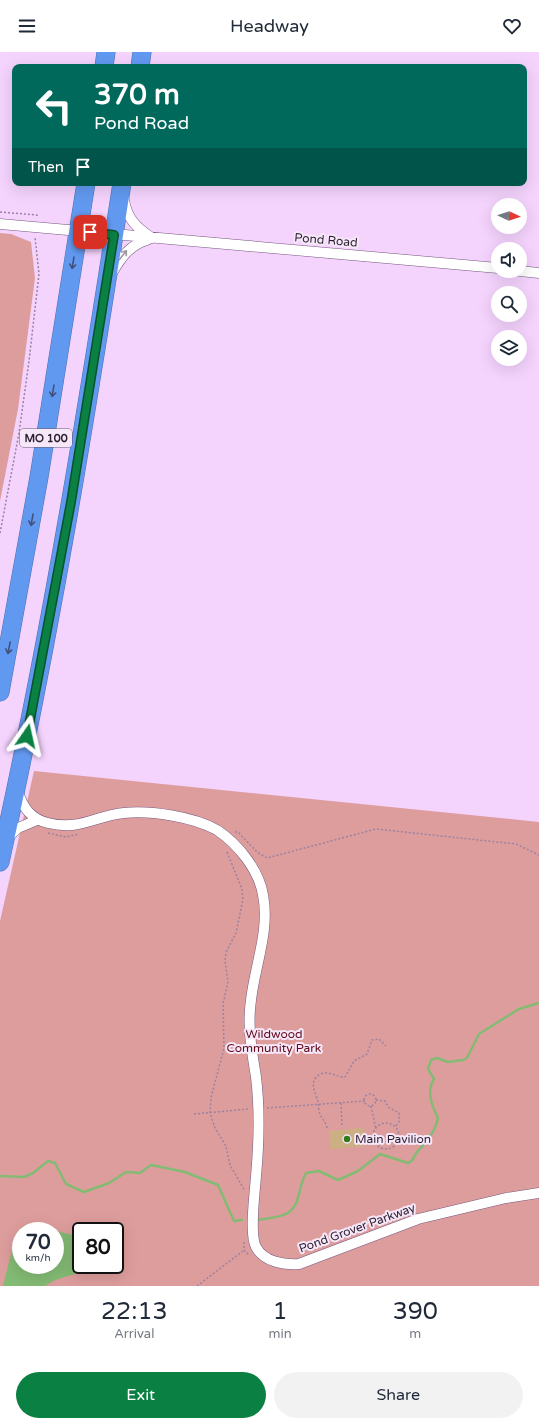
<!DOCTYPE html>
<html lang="en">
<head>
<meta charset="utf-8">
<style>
	:root { --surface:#fff; --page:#f2f2f3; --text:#1f2937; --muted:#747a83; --accent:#0b8043 }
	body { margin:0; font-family:"Varela Round",sans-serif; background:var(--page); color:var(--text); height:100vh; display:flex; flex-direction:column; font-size:15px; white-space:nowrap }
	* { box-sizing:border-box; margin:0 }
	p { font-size:13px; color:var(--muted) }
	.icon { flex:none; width:22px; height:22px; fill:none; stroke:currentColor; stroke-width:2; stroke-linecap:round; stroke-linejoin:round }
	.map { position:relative; height:1234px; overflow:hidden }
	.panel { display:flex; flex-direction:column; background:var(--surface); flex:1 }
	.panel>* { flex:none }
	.hud { position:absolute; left:12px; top:12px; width:515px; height:122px; border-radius:8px; box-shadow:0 4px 16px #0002; background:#00695c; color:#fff; overflow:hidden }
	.needle { width:26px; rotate:94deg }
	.buttons { position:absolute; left:491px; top:146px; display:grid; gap:8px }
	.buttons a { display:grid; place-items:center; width:36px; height:36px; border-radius:50%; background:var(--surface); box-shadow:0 4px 16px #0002; font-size:20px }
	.speed { position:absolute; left:12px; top:1170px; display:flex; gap:8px; font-size:20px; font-weight:700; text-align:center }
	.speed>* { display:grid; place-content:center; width:52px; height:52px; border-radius:50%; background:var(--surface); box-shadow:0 4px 16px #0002; line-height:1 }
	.speed small { font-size:10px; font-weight:400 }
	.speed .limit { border:2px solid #111; border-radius:6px; background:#fff; color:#111 }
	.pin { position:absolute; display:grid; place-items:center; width:34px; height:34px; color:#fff; margin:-17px; border-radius:8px; box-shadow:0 2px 6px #0006 }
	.me { position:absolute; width:44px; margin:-22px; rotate:11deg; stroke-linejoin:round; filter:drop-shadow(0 0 3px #0008) }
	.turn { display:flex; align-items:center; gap:14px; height:84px; padding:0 16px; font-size:18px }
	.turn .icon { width:52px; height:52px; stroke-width:2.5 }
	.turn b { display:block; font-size:28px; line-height:34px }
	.then { display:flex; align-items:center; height:38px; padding:0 16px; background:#0003; gap:8px; font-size:15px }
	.eta { display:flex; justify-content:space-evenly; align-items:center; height:68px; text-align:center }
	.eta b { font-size:24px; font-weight:600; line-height:28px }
	.cta { display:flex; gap:8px; margin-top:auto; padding:8px 16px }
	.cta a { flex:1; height:46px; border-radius:24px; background:var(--accent); color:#fff; font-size:16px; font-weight:600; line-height:46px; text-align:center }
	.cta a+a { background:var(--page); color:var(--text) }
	header { display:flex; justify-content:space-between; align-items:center; height:52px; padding:0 16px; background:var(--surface); font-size:18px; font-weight:600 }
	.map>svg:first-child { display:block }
</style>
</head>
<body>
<header><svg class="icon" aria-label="menu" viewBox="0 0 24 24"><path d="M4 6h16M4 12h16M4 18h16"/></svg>Headway<svg class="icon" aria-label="heart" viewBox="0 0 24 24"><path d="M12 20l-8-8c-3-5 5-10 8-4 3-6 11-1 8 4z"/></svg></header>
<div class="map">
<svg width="539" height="1234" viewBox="0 0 539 1234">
	<rect width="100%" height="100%" fill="#f4d3fd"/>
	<!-- green -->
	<path fill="#de9d9d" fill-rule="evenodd" d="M0,181l11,1 20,8 4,36 -17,131 -18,92z
		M34,719l505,51v464h-539v-365zM21,1179h34v34h-34zM81,1179h34v34h-34z"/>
	<!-- water -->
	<path fill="#83bb74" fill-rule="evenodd" d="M31,1173l50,12v28h26c-19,9 -44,8 -62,21h-42l13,-52 6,-7zM21,1179h34v34h-34z"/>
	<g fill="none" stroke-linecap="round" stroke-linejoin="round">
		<!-- stream -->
		<path stroke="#83bb74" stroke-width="2.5" d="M0,1124l24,1 9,-4 15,-12 7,2 11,21 18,8 25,-9 17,-11 14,1 11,-8 34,7 33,13 16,36 8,-1
			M258,1168c22,-4 36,-2 41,-26 2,-8 3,-14 7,-21l13,-2 19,9 20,-9 22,-17 28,9c7,-3 5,-7 10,-12 9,-10 17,-19 20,-33 -6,-12 -12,-26 -4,-39l-6,-10 3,-9 6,-2 11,4 15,-2 4,-2 12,-24 40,-25 20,-6"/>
	</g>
	<!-- building -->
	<path fill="#ccb083" d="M364,1076l1,18 -35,3 -1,-18z"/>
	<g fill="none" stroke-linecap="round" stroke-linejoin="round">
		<!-- street casing -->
		<g stroke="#75587d" stroke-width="11">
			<path id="street" d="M124,148c3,19 13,28 28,38
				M0,172l498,44
				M520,219l19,2
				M112,221c9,-16 18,-28 35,-33
				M18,740c5,16 13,27 30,31 32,8 46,-7 76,-10 26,-3 70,4 93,17 21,14 42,40 46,65 7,35 -8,70 -12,105 -4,26 1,52 5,77 4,33 3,66 0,99 -1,15 -7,59 0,71 8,15 28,18 43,17l119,-45 88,-21 33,-5
				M7,786l11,-10 19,-8"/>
		</g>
		<!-- highway casing -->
		<g stroke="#4f6eac" stroke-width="19">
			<path id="highway" d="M104,15l2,-15
				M140,15l2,-15
				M0,640l39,-215 47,-294
				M0,810c50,-224 87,-451 122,-679"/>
		</g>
		<!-- path -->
		<path stroke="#9a82a1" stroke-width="1.5" stroke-dasharray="2 2" stroke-linecap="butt" d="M0,160l37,3v3
			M0,481l19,-100 10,-72 10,-87 -4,-37
			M235,780h3l19,20 10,6 109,-29 140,15 23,11
			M48,781l18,4 13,-3
			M227,800l15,37 1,10 -7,34 -10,19 -1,9 3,21 -5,22 1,44 -13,50 -1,15 5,15 11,18 4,19 15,26
			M364 1048a6 6 0 1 1 12 0a6 6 0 1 1-12 0Z
			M376,1048l9,1 3,6 11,6v9l-4,5
			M341,1051l1,24
			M371,1054l5,23
			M267,1056l98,-7
			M194,1062l55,-5
			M373 1084a13 13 0 1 1 26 0a13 13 0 1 1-26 0Z
			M327,1076c-1,-6 -5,-9 -7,-14 -2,-4 -1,-8 -2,-12 -2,-10 -11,-21 3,-28 7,-4 17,4 24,3l9,-16 13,-7 5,-14 7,-1 7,7
			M244,1190v8l6,6
			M197,1234l46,-35"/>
		<!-- street -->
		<use href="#street" stroke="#fff" stroke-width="10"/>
		<!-- highway -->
		<use href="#highway" stroke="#6299f0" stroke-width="18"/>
	</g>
	<!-- one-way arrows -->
	<defs><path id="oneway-shaft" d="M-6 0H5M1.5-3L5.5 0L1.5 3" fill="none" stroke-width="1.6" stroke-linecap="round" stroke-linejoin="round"/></defs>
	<use stroke="#a09aa1" href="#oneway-shaft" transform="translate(123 203) rotate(-52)"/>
	<g stroke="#42507c">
		<use href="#oneway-shaft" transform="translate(73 211) rotate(99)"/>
		<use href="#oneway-shaft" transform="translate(53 339) rotate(99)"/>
		<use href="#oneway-shaft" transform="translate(32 468) rotate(100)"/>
		<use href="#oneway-shaft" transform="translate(9 596) rotate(101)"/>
	</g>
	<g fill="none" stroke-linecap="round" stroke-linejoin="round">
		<!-- route casing -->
		<g stroke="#07532c" stroke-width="10">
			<path id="route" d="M27,684l44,-234 43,-267 -24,-3"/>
		</g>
		<!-- route -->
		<use href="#route" stroke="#0b8043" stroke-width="7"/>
	</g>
	<!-- markers -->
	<circle fill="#347a1c" stroke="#f6e8f9" stroke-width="1.5" cx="347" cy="1087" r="4"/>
	<g text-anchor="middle" stroke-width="4" stroke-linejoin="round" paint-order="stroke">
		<!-- shield labels -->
		<rect fill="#f6e8f9" stroke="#695b6c" stroke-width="1" x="20" y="377" width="52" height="18" rx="3"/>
		<g font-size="11" font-weight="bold" fill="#2c1f2f">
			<text x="46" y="390">MO 100</text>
		</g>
		<!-- street labels -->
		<g font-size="12" fill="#2c1f2f" stroke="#f6e8f9">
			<text transform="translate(326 188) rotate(5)" y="4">Pond Road</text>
			<text transform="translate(357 1176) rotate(-20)" y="4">Pond Grover Parkway</text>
		</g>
		<!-- park labels -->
		<g font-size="12" fill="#5f0918" stroke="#f6e8f9">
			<text x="274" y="986">Wildwood<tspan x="274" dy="14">Community Park</tspan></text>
		</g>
		<!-- poi labels -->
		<g font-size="12" fill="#2c1f2f" stroke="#f6e8f9" text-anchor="start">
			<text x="355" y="1091">Main Pavilion</text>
		</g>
	</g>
</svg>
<div class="buttons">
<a><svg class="needle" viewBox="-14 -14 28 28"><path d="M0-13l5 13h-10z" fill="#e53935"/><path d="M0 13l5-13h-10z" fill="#747a83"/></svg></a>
<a><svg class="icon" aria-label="sound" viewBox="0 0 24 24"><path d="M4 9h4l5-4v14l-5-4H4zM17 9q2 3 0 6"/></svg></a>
<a><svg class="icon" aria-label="search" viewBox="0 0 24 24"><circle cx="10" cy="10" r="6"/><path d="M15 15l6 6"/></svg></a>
<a><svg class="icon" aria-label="layers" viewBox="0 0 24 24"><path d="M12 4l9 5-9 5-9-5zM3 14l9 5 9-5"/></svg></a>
</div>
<div class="speed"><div>70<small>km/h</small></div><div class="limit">80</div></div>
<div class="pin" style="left:90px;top:180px;background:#d93025"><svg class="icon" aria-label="arrive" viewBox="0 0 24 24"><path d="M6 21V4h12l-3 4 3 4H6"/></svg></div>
<svg class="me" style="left:27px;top:684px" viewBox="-20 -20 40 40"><path d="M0-17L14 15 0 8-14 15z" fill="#0b8043" stroke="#fff" stroke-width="4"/></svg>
<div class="hud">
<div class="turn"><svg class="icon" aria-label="left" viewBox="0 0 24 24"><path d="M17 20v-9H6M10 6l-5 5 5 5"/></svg><div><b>370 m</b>Pond Road</div></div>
<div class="then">Then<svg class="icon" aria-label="arrive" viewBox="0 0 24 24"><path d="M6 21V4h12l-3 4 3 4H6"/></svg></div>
</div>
</div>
<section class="panel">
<div class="eta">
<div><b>22:13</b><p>Arrival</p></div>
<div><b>1</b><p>min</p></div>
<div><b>390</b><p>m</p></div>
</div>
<div class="cta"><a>Exit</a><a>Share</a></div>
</section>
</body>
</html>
